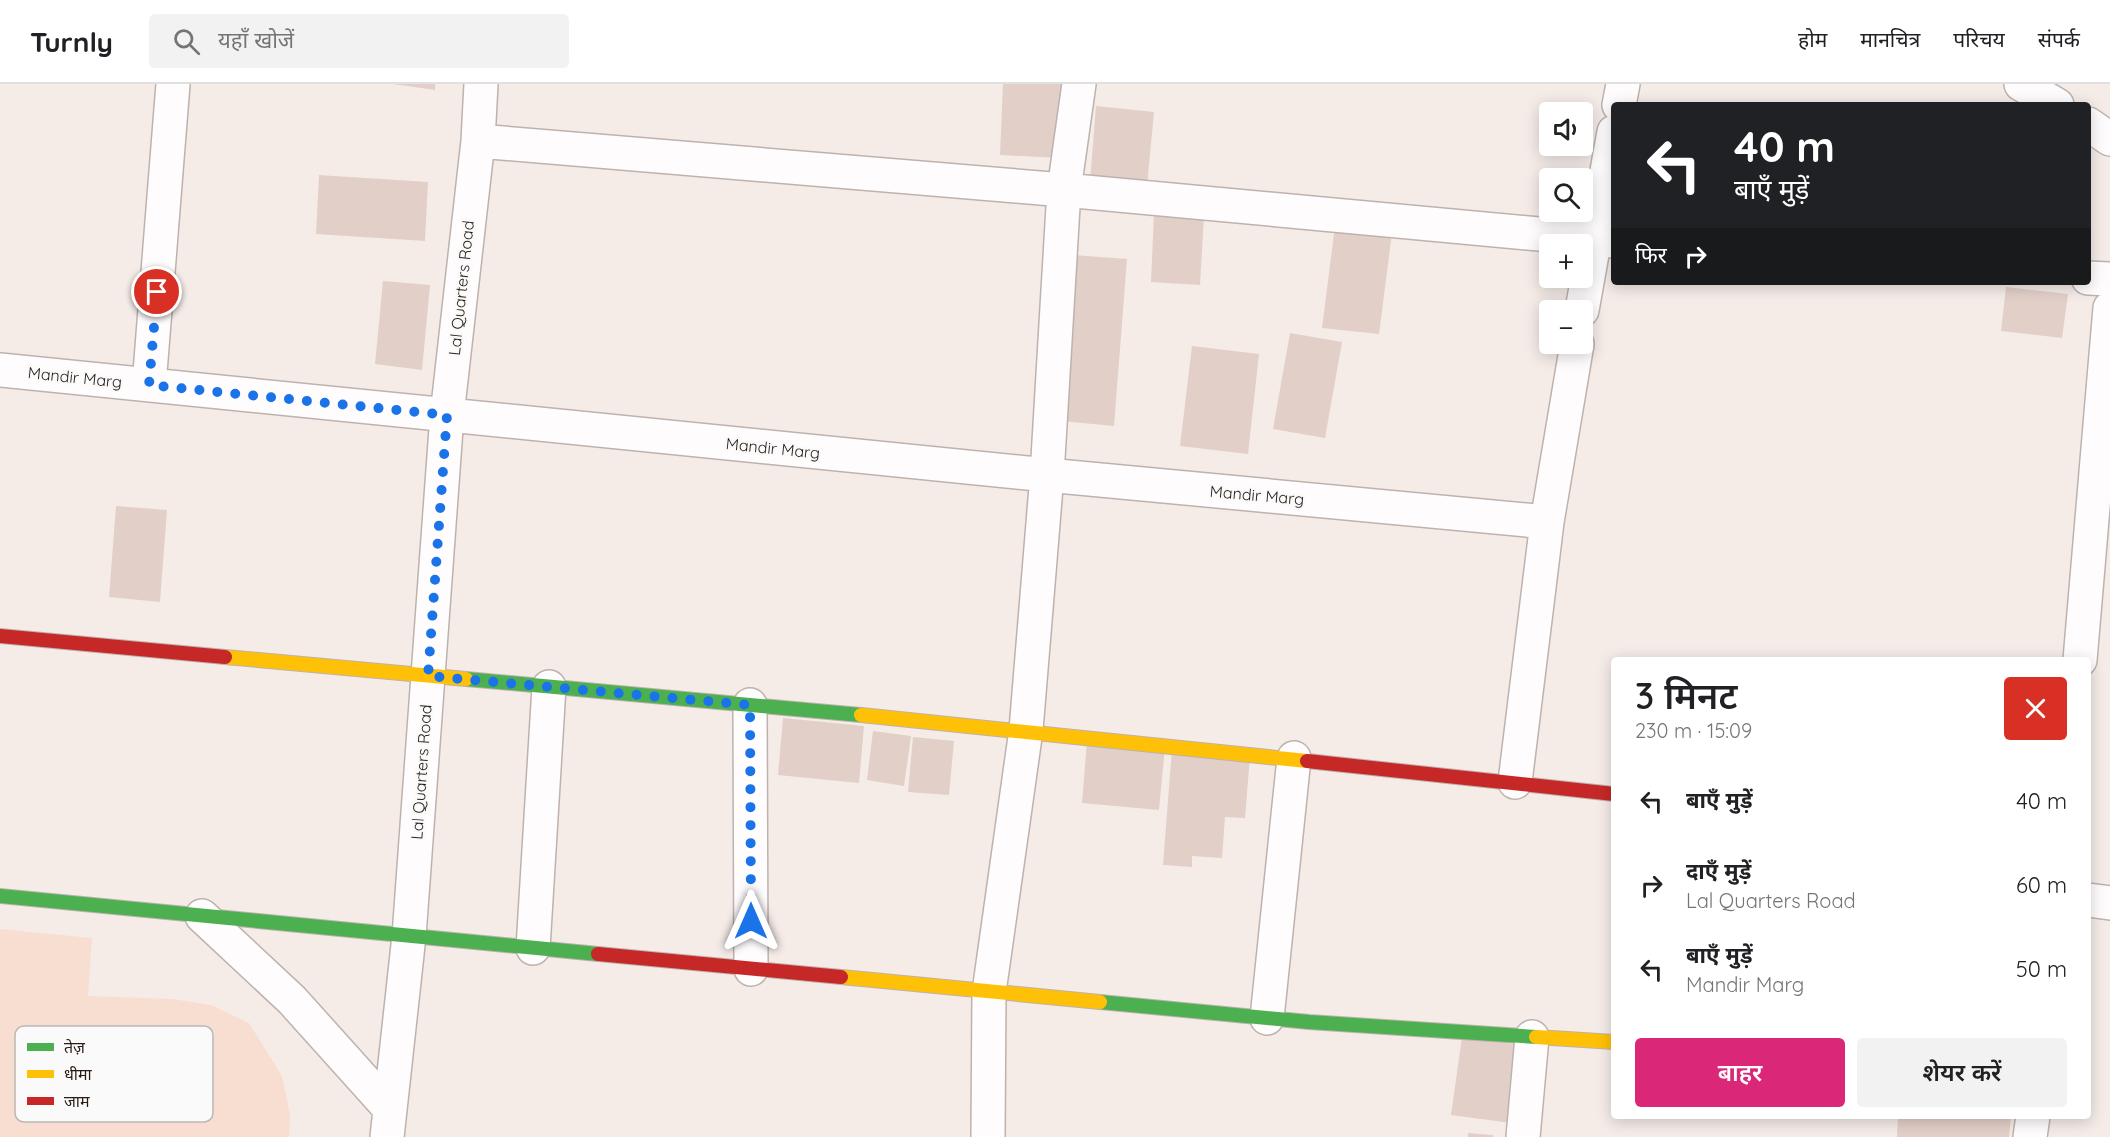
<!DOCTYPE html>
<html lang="hi">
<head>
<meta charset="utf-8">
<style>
	:root { --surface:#fff; --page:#f2f2f2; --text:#202124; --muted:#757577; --line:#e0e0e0; --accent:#db2777 }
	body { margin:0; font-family:Quicksand,"Noto Sans Devanagari",sans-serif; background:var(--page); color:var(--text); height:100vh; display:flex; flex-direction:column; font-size:22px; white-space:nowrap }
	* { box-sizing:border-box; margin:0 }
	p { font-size:20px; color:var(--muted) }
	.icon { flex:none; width:33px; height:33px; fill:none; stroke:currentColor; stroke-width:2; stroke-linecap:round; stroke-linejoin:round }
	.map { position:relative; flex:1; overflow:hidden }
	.sheet { position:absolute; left:1611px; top:573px; width:480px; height:462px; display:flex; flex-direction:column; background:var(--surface); border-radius:6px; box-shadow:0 3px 15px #0003 }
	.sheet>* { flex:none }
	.banner { position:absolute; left:1611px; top:18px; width:480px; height:183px; border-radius:6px; box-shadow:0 3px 15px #0003; background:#202124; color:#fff; overflow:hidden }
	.fabs { position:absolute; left:1539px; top:18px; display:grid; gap:12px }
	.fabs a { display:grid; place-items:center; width:54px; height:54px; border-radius:6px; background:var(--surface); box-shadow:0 3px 15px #0003; font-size:30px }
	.pin { position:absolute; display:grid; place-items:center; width:51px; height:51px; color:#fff; margin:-26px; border:3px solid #fff; border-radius:50%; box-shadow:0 2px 6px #0007 }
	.me { position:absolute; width:66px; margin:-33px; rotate:0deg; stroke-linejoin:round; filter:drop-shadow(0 0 4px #0008) }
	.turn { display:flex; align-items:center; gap:21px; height:126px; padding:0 24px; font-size:27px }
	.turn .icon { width:78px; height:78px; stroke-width:2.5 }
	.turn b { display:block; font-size:42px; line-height:51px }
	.then { display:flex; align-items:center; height:57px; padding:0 24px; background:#0003; gap:12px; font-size:22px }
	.round { display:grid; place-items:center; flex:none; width:63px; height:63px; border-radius:6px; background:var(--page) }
	.head { display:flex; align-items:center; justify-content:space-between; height:102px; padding:0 24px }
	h1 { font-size:36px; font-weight:600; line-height:45px }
	.primary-button { display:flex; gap:12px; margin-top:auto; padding:12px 24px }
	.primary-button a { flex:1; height:69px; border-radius:6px; background:var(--accent); color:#fff; font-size:24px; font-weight:600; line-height:69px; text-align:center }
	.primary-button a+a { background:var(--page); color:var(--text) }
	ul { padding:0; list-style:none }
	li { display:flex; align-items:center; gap:18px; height:84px; padding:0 24px }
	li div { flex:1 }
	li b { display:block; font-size:22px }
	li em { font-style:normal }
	header { display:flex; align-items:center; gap:36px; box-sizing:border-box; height:84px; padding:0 30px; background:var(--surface); border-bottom:2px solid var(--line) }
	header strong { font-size:28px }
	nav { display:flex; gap:33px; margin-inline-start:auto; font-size:21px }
	.search { width:420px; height:54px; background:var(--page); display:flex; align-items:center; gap:15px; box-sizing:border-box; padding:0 21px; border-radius:6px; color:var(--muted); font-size:22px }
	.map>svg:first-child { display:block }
</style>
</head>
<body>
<header>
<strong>Turnly</strong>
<div class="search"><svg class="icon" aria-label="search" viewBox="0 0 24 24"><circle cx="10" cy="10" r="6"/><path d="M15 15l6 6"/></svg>यहाँ खोजें</div>
<nav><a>होम</a><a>मानचित्र</a><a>परिचय</a><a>संपर्क</a></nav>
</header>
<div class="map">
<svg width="2110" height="1053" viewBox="0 0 2110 1053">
	<rect width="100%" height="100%" fill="#f5ece8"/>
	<!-- green -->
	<path fill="#f8ddd1" d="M0,845l92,9 -4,58 84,3 39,6 38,18 33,53 8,39 -1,22h-289z"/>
	<!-- building -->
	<path fill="#e2cfc8" d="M393,0h42v6z
		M1003,0h60l-3,74 -60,-3z
		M1096,22l58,6 -7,74 -57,-5z
		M319,91l109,7 -3,59 -109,-7z
		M1154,128l50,3 -4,70 -49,-3z
		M1335,142l57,7 -13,101 -57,-6z
		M1074,171l53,4 -13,167 -53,-5z
		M383,197l47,4 -8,85 -47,-6z
		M2006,203l62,7 -6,44 -61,-7z
		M1290,249l52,9 -17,96 -52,-9z
		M1192,262l67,8 -11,100 -68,-8z
		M116,422l51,4 -7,92 -51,-5z
		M783,634l81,8 -5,57 -81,-8z
		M873,647l38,5 -7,50 -37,-6z
		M913,653l41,4 -5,54 -41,-3z
		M1087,657l78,6 -6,63 -77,-7z
		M1172,665l78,7 -5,62 -20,-1 -3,41 -30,-2v11l-29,-2z
		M1462,953l59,8 -10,78 -60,-8z
		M1898,1032h113l-2,21h-112z
		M1468,1049l25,2v2h-25z"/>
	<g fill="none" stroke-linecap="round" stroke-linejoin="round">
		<!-- street casing -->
		<g stroke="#bdb2ae" stroke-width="36">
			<path id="street" d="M2021,0l36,21
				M1619,21l4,-21
				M2088,40l22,15
				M478,57l586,49 550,51
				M2088,194l22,1
				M1582,226l32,-178
				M0,286l1047,105 500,47
				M149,301l24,-301
				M2080,576l30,-352
				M750,621l1,264
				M1515,698l32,-260 30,-178
				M2088,816l22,3
				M202,832l90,84 98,109
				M533,864l16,-261
				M1267,934l27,-260
				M387,1053l22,-201 38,-521 31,-274 3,-57
				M988,1053l1,-145 37,-262 21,-255 17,-285 15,-106
				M1523,1053l9,-100
				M2030,1053l3,-21"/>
		</g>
		<!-- fast casing -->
		<g stroke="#bdb2ae" stroke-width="16">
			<path id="fast" d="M466,595l395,36
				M0,812l598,58
				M1100,918l209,20 227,15"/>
		</g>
		<!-- slow casing -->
		<g stroke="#bdb2ae" stroke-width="16">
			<path id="slow" d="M225,573l241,22
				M861,631l446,46
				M841,893l259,25
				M1536,953l78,5"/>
		</g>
		<!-- jam casing -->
		<g stroke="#bdb2ae" stroke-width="16">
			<path id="jam" d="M0,552l225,21
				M1307,677l307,33
				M598,870l243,23"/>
		</g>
		<!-- street -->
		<use href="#street" stroke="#fefcfc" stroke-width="33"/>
		<!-- fast -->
		<use href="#fast" stroke="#4caf50" stroke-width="14"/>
		<!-- slow -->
		<use href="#slow" stroke="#ffc107" stroke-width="14"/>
		<!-- jam -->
		<use href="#jam" stroke="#c62828" stroke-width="14"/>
	</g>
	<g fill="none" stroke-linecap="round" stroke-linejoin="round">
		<!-- route -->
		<path stroke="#1a73e8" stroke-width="10" stroke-dasharray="0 18" d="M157,208l-8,93 298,30 -19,261 322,29 1,216"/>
	</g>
	<g text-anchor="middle" stroke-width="4.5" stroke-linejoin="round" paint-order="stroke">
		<!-- street labels -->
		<g font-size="16" fill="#291b15" stroke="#fafafa">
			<text transform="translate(461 204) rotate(-84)" y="6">Lal Quarters Road</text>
			<text transform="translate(75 293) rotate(6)" y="6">Mandir Marg</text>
			<text transform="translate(773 364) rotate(6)" y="6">Mandir Marg</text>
			<text transform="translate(1257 411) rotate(5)" y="6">Mandir Marg</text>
			<text transform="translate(421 688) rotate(-86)" y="6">Lal Quarters Road</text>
		</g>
	</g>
	<!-- legend -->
	<rect x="15" y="942" width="198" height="96" rx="9" fill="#fafafa" stroke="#bbb7b5" stroke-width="1.5"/>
	<rect x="27" y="959" width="27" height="8" fill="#4caf50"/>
	<rect x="27" y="986" width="27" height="8" fill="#ffc107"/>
	<rect x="27" y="1013" width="27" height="8" fill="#c62828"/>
	<g font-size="16" fill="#291b15">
		<text x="64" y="969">तेज़</text>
		<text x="64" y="996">धीमा</text>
		<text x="64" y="1023">जाम</text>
	</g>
</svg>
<div class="fabs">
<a><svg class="icon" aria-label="sound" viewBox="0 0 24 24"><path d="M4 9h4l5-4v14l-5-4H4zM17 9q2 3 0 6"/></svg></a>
<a><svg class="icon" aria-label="search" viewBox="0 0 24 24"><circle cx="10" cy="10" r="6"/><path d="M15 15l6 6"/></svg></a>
<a>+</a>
<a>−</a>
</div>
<div class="pin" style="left:157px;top:208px;background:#d93025"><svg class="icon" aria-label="arrive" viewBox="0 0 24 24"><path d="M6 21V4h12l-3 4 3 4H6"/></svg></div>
<svg class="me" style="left:751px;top:837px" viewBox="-20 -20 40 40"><path d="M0-17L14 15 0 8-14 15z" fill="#1a73e8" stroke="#fff" stroke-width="4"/></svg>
<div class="banner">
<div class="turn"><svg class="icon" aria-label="left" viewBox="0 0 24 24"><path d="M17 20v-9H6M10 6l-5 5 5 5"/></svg><div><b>40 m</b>बाएँ मुड़ें</div></div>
<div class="then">फिर<svg class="icon" aria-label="right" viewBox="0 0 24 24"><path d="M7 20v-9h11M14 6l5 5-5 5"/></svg></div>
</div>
<section class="sheet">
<div class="head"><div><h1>3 मिनट</h1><p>230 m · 15:09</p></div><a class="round" style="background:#d93025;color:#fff"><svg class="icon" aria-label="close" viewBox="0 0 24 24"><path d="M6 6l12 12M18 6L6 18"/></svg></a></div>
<ul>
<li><svg class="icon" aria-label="left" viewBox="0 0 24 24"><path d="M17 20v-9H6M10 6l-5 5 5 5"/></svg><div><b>बाएँ मुड़ें</b></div><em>40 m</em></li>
<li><svg class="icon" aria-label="right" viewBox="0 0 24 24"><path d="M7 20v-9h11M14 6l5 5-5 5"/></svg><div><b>दाएँ मुड़ें</b><p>Lal Quarters Road</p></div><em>60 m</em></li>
<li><svg class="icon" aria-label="left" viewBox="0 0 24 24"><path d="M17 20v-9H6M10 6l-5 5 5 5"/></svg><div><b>बाएँ मुड़ें</b><p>Mandir Marg</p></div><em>50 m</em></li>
</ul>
<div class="primary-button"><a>बाहर</a><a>शेयर करें</a></div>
</section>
</div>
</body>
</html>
